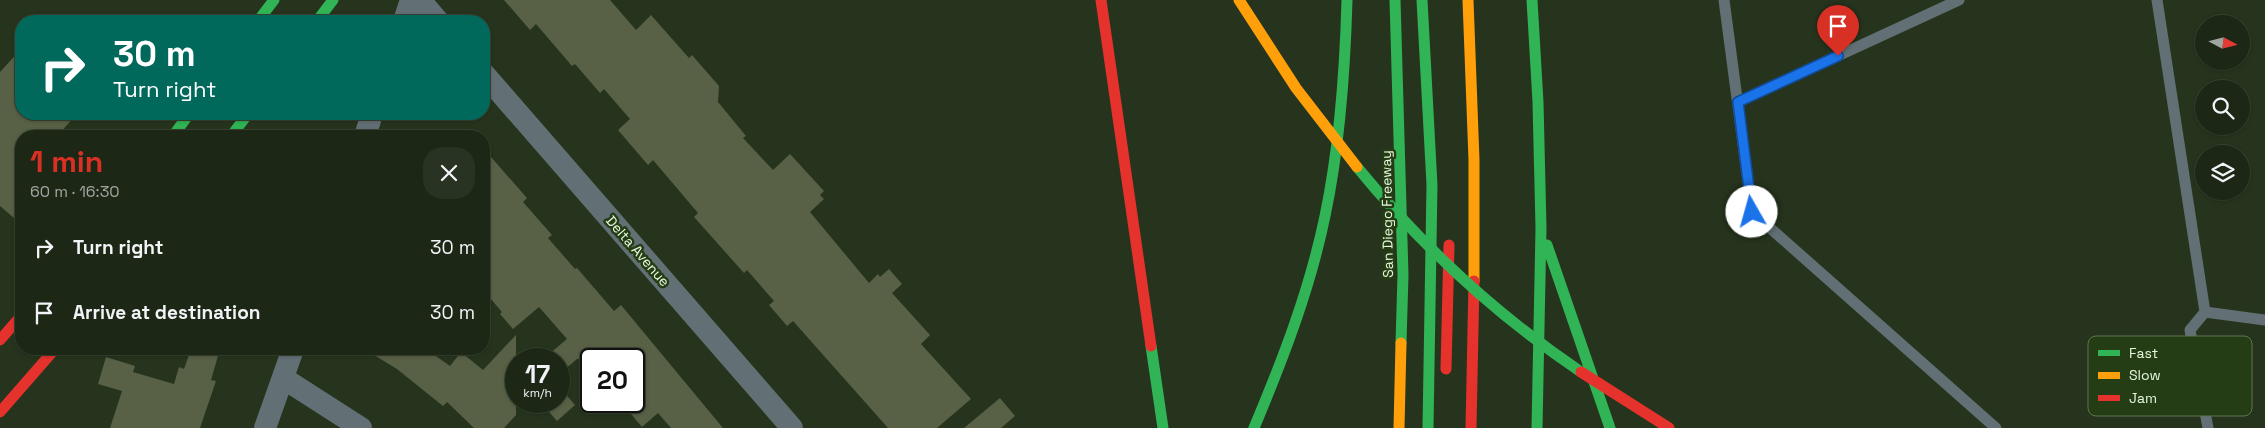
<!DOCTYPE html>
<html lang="en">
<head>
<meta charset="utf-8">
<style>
	:root { --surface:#1c2716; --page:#293323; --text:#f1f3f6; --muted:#a0a5a1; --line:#3a4435; --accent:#d93025 }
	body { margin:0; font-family:"Space Grotesk",sans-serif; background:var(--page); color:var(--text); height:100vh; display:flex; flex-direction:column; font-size:19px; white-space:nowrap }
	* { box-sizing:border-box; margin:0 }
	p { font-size:16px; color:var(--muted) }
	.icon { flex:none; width:28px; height:28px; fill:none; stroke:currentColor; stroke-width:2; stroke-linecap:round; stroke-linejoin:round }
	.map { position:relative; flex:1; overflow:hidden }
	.sheet { position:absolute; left:15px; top:130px; width:475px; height:225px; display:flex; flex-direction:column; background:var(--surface); border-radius:20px; box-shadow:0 1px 4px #0004,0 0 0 1px var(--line) }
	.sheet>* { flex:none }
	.banner { position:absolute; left:15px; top:15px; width:475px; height:105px; border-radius:20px; box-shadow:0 1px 4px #0004,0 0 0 1px var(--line); background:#00695c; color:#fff; overflow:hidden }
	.needle { width:32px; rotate:97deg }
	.controls { position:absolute; left:2195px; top:15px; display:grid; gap:10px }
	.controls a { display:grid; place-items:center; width:55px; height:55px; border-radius:50%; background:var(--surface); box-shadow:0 1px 4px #0004,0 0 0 1px var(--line); font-size:25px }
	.speed { position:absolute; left:505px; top:348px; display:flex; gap:10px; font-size:25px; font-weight:700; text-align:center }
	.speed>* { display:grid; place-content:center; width:65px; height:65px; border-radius:50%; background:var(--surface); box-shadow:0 1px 4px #0004,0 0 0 1px var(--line); line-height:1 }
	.speed small { font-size:12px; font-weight:400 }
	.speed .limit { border:2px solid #111; border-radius:8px; background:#fff; color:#111 }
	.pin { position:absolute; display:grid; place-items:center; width:42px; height:42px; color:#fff; margin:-51px -21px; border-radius:50% 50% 50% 0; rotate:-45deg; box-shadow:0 0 5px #0007 }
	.pin .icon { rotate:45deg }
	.me { position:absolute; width:55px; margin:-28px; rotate:353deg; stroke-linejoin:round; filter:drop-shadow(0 0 4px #0008) }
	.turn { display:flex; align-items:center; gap:18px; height:105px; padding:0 15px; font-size:22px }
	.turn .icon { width:65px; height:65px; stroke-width:2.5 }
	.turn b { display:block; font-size:35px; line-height:42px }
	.round { display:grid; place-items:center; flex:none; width:52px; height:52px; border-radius:20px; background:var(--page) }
	.head { display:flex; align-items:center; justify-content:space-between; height:85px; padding:0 15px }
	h1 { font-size:30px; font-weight:700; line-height:38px; color:var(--accent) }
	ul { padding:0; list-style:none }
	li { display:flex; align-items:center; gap:15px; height:65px; padding:0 15px }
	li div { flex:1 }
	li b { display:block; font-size:19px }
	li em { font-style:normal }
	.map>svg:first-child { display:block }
</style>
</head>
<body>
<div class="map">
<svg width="2265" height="428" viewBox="0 0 2265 428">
	<rect width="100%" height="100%" fill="#26341d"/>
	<!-- building -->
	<path fill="#586045" d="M504,0h106l26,30 15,-15 38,43 3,-3 27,31 -1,16 28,34 -3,2 30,32 17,-16 34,37 -4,4 4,4 -14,13 59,71 9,-9 2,3 9,-8 13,15 -10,9 38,42 -9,9 50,55 -34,29h-49l-95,-107 -6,5 -18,-21 5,-4 -27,-31 -3,3 -50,-56 4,-4 -45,-53 -5,5 -30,-35 12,-11 -26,-30 -4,4 -25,-29 -3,2 -36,-42 -6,6z
		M21,49v65h56l-20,22h-36v88l-21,-18v-134z
		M484,149l43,49 -4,4 29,33 -4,3 27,31 2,-1 37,43 7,-6 102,123h-52l-13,-15 -16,14 -22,-26h14v-42h-57l-13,11 -5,-5v-6h-5l-5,-5 18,-15 -28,-32 -26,22 -13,-15 2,-2 -18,-21z
		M516,335v80l-12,13h-30l-27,-26 -4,4 -46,-37 -33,-20h62l24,17 11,-14 22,18z
		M191,349h29l-9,31 5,1 -16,47h-90l12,-37 -24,-7 8,-27 29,9 -2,6 41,12 5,-17 5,2z
		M561,389l14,16 -18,16 -14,-16 5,-4h11v-9z
		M1000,398l15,18 -14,12h-37z"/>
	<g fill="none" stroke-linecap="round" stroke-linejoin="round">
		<!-- lane -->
		<path stroke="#627075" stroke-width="11" d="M1724,0l28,212 244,216
			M2157,0l48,312 60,8
			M1738,102l221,-102
			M2205,312l-15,18 18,98"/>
		<!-- street -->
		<path stroke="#627075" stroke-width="22" d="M420,0l18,21
			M404,21l7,-21
			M484,74l308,354
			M365,136l7,-22
			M283,378l78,50
			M265,428l28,-79"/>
		<!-- fast -->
		<path stroke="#30b455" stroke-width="11" d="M1395,0l8,275 -2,68
			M1422,0l10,185 -4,243
			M1532,0l6,102 3,126 -4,200
			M258,21l16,-21
			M317,21l16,-21
			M173,136l16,-22
			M231,136l17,-22
			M1547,245l63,183
			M1151,346l12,82
			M1254,428c29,-69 56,-139 71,-212 15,-71 20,-144 22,-216"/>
		<!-- slow -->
		<path stroke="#ff9f0a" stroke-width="11" d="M1468,0l6,160v121
			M1399,428l2,-85"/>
		<!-- jam -->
		<path stroke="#e5322d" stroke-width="11" d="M1101,0l50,346
			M0,340l21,-24
			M1446,369l3,-124
			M0,412l55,-63
			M1471,428l3,-147"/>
		<!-- fast-bridge -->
		<path stroke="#30b455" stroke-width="11" d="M1357,167c64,78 141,149 224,205"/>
		<!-- slow-bridge -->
		<path stroke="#ff9f0a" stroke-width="11" d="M1239,0l57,88 61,79"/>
		<!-- jam-bridge -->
		<path stroke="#e5322d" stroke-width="11" d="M1581,372l88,56"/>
	</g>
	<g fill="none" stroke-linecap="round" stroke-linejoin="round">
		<!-- route casing -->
		<g stroke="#114b97" stroke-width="12">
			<path id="route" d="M1752,212l-14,-110 100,-46"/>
		</g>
		<!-- route -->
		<use href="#route" stroke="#1a73e8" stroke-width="9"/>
	</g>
	<g text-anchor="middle" stroke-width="5" stroke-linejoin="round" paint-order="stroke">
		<!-- street labels -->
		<g font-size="14" fill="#e7f7df" stroke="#243d14">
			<text transform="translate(1387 214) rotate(-91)" y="5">San Diego Freeway</text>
			<text transform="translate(638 251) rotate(49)" y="5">Delta Avenue</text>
		</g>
	</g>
	<!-- legend -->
	<rect x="2088" y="336" width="164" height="80" rx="8" fill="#243d14" stroke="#5e7551" stroke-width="1"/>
	<rect x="2098" y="350" width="22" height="6" fill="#30b455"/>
	<rect x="2098" y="372" width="22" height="7" fill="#ff9f0a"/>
	<rect x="2098" y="395" width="22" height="6" fill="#e5322d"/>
	<g font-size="14" fill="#e7f7df">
		<text x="2129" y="358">Fast</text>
		<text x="2129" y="380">Slow</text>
		<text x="2129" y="403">Jam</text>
	</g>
</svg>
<div class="controls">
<a><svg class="needle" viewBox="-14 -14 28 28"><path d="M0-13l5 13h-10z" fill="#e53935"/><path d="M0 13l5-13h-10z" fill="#a0a5a1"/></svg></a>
<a><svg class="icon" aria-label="search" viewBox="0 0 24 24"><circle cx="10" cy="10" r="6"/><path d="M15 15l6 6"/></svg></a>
<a><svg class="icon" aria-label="layers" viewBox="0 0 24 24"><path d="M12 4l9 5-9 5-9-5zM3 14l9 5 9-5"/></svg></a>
</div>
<div class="speed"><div>17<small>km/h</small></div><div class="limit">20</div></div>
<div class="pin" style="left:1838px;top:56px;background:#d93025"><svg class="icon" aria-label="arrive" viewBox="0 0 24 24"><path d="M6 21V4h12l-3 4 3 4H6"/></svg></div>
<svg class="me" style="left:1752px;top:212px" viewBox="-20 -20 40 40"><circle r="19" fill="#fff"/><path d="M0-13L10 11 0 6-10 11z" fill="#1a73e8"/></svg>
<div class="banner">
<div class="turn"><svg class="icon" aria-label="right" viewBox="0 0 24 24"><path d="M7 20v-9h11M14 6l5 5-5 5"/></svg><div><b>30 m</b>Turn right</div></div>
</div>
<section class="sheet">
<div class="head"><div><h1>1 min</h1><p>60 m · 16:30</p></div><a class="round"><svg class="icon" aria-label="close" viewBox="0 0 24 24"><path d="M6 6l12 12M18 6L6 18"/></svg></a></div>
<ul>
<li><svg class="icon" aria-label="right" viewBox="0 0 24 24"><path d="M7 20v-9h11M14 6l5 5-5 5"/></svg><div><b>Turn right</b></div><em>30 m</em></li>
<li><svg class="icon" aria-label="arrive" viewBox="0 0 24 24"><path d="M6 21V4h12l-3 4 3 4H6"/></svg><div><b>Arrive at destination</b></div><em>30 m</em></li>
</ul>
</section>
</div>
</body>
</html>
